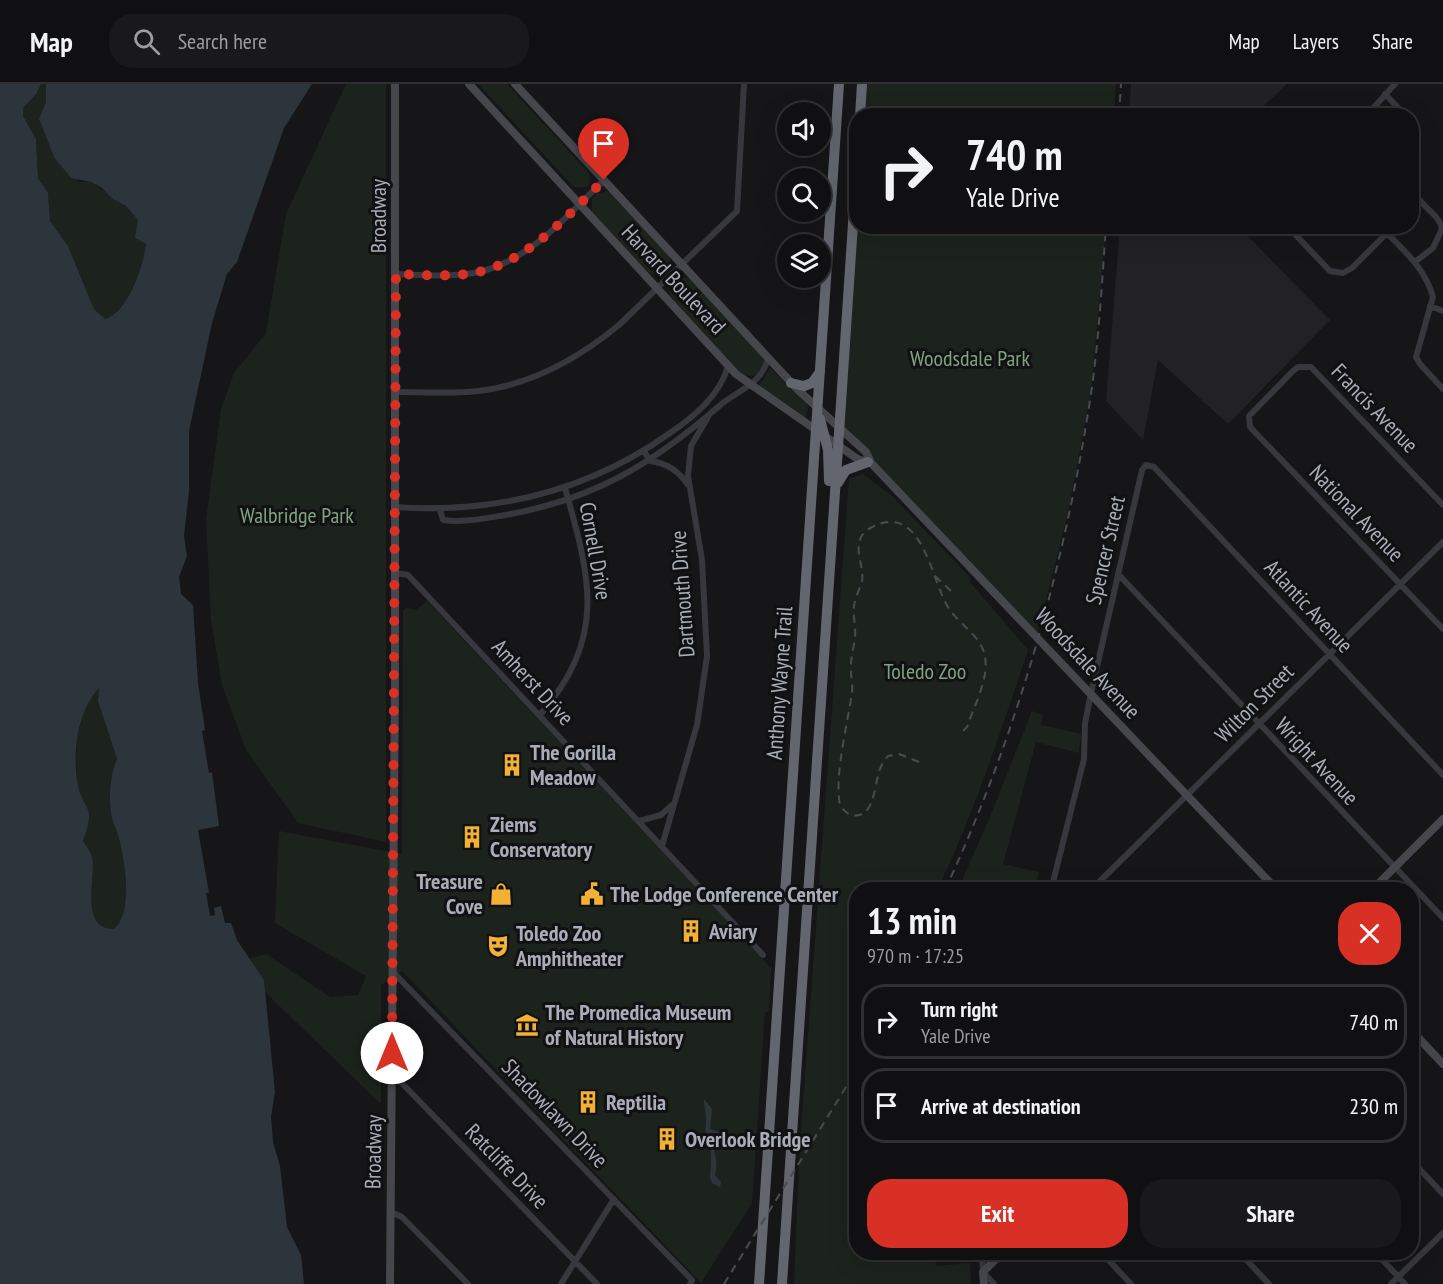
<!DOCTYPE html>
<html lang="en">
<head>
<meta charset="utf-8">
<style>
	:root { --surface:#101012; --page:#19191b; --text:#f1f3f6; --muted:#9c9d9f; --line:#303032; --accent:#d93025 }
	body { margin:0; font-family:"PT Sans Narrow",sans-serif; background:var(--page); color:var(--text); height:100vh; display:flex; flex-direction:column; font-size:22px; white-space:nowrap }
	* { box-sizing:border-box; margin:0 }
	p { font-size:20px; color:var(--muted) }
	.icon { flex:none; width:33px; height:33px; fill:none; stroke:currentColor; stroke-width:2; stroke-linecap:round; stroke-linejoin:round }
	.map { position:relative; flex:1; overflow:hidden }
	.details { position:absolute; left:849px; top:798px; width:570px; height:378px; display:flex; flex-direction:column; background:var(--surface); border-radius:24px; box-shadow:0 6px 24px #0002,0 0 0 2px var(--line) }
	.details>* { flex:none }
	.banner { position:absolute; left:849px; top:24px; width:570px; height:126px; border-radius:24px; box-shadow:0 6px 24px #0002,0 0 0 2px var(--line); background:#101012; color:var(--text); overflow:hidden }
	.fabs { position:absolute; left:777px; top:18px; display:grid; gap:12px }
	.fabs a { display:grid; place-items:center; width:54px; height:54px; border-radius:50%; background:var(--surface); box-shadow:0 6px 24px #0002,0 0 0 2px var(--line); font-size:30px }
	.pin { position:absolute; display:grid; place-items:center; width:51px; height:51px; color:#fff; margin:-62px -26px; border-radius:50% 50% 50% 0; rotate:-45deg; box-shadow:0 0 6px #0007 }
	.pin .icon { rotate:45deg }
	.me { position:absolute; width:66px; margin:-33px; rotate:0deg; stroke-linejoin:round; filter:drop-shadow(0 0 4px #0008) }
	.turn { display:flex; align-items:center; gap:21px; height:126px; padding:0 18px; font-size:27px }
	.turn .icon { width:78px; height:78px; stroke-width:2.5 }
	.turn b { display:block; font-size:42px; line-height:51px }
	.round { display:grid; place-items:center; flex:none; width:63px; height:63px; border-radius:24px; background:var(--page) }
	.headline { display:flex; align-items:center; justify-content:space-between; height:102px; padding:0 18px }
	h1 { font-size:36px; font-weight:700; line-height:45px }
	.cta { display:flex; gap:12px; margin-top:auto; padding:12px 18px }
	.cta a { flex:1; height:69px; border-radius:24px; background:var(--accent); color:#fff; font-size:24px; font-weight:700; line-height:69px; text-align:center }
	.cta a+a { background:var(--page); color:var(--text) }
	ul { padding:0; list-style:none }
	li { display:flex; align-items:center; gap:18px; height:75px; margin:0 12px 9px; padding:0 6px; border:3px solid var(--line); border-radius:24px }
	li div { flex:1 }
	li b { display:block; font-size:22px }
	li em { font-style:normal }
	header { display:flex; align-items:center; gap:36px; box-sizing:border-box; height:84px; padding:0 30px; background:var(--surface); border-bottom:2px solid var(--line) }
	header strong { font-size:28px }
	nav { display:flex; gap:33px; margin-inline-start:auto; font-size:21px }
	.search { width:420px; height:54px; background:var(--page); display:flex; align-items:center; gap:15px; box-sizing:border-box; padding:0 21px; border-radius:24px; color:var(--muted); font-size:22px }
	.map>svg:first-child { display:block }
</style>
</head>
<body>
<header>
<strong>Map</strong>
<div class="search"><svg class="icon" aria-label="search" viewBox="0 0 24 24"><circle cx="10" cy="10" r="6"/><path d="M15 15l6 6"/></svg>Search here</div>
<nav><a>Map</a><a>Layers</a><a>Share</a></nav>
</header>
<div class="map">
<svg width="1443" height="1200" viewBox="0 0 1443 1200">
	<rect width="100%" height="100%" fill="#161618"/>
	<!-- built -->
	<path fill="#222225" d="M1131,0h156l-33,31h-125z
		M1120,143h119l91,93 -102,104 -70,-64 -15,80 -37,-39z"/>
	<!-- green -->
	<path fill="#1c231d" d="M41,0h5v18l-7,17 15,38 25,25h12l35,24 12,14 4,20 4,4c-3,23 -18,67 -41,75l-11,-10 -26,-63 -18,-25 -2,-28 -10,-15 -2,-39 -13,-23v-8l14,-15z
		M346,0h40v758l-88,-19 -52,-73 -24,-65 -11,-65 -5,-100 15,-111 13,-36 32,-40 20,-119z
		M478,0h29l82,89 1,9 -3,5h-13z
		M862,0h254l-2,31 -254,1z
		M856,90v52l250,1 -15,165 -23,121 -31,122 -197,-208z
		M608,107l61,64 2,7 -14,14 -9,-4 -56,-60v-13l4,-5z
		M684,193l9,3 69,76 2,8 -8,11 -10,1 -6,-4 -69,-75 -2,-5z
		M770,284l38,38 -2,12 -47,-32z
		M863,390l30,23 76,79 1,6 58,68c-27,81 -54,162 -90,239l-82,1v362l79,1 1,13 34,-3 1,21h-177l6,-140 49,-665z
		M427,517l344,367 -2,43 -4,1 -13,191 -51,80 -299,-312 -21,14v119l-116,-112 -1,-12 -16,-21 18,-5 64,43 28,-2 8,-19 -91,-53 4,-92 123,23 1,-243 3,-3 10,2z
		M99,603l-1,14 19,58c-7,14 -9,43 -5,59 1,6 5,11 6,17 7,25 18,75 -4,94 -36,0 -17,-53 -22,-72 -1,-5 -6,-11 -9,-16 15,-38 -4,-32 -6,-62 -3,-33 1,-66 22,-92z
		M1032,627l11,4 -2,10 40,9 -2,19 -43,-11 -33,122 36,8 -4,17h-77l32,-72z"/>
	<!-- water -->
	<path fill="#2c353c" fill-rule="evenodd" d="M0,0h41l-4,9 -14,15v8l13,23 2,39 10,15 2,28 18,25 26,63 11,10c23,-7 38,-52 41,-75l-11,-6 3,-18 -12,-14 -13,-7 -11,-11 -11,-6 -20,-4 -17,-21 -15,-38 7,-17v-18h266l-28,44 -47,134 -10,12 -15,49 -23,108v60l-5,45 3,20 -8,21 2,17 12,11 5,78 7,47 -3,1 7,42 3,-1 7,54 -21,4 11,63h-3l4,23 5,-1 -1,-7 7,-2 4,17h6l6,17 27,40 11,112 -4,25 2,25 7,24 7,61 14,28 3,29h-304zM99,604l-1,13 19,58c-7,14 -9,43 -5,59 1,6 5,11 6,17 7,24 16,77 -4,94 -36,0 -17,-54 -22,-72 -1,-6 -6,-11 -9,-16 15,-39 -2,-30 -6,-61 -4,-31 1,-69 22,-92z
		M704,1015l8,10 -2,20 12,4 -3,4 -6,1c0,15 6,23 2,37l6,7 -1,5 -8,-4 -2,-5c1,-14 3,-34 -5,-48 3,-12 -1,-20 -1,-31z"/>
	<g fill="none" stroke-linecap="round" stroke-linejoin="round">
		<!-- street -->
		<path stroke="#37383d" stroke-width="6" d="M1385,10l21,22
			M1366,32l29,-32
			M1412,38c10,21 -5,47 3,70 5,15 24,21 27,37l-9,19 -18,14
			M1287,142l43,45 13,2 9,-5 35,-35
			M1380,142c21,22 45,41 53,71l-17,60 4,7 23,25
			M396,190c26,1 53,3 78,-1 54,-10 93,-57 130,-93
			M1430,222l13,5
			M394,308c28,0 56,2 84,-1 52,-6 101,-33 141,-66l118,-114 7,-127
			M644,367l6,10c17,2 29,10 38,24
			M1443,421l-132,-138h-13l-5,4 -44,45 1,11 193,202
			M394,423c101,7 193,-15 276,-74 25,-17 50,-38 58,-67
			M440,426l3,10c20,3 43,-2 63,-5 88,-16 145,-50 212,-108 19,-17 43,-21 50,-49
			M395,489l13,2 355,380
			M1118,490l325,344
			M540,631c67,-78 51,-135 25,-227
			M639,737l22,-6 11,-10
			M662,762l35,-121 10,-69 -5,-96 -14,-84 3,-30 17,-29
			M1053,798l25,8
			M1051,806l33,-131 1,-36 6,-30 51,-223 4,-5 8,2 289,308
			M1091,806l352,-348
			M393,888l299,308 -2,4
			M392,989l205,211
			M1412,1077l31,33
			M391,1128l11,5 66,67
			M982,1168l1,20 11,12
			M1101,1168l30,32
			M1239,1168l30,32
			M1375,1168l30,32
			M561,1200l53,-85
			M1391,1200l52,-51"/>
		<!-- secondary -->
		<path stroke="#45474d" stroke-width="8" d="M469,0l267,290 123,86 10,2
			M515,0l283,306 68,62 5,11 406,427
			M1372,806l71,-71
			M1412,947l31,33
			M390,1200l5,-599v-601
			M984,1200l-1,-12 20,-20"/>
		<!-- highway -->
		<path stroke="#63666e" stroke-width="10" d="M860,32l2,-32
			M791,299l13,3 8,-3 8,-11
			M820,335l8,31 1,31
			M838,399l8,-13 22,-8
			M759,1200l80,-1200
			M782,1200l74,-1105"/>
		<!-- rail -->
		<path stroke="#4a4c52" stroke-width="2" stroke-dasharray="8 6" stroke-linecap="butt" d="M1119,32l2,-32
			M935,492l16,15
			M919,678l-20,-8 -11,2c-15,15 -9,41 -23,57 -11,5 -19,2 -25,-8 -6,-29 8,-83 12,-113 1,-9 -2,-18 -1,-27 0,-9 3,-18 4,-27 1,-10 -2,-21 -1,-32 1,-9 6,-17 8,-25 3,-18 -15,-41 10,-54 51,-26 59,54 76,80 11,18 34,29 37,50 4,22 -11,49 -18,70l-5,5
			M945,806c73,-157 120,-326 146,-496 8,-56 11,-112 15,-168
			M724,1200l132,-213"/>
	</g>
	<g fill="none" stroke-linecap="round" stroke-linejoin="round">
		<!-- route -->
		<path stroke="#d93025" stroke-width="10" stroke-dasharray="0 18" d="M392,969l4,-779c26,1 53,3 78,-1 53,-10 93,-57 130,-93"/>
	</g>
	<!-- icons -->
	<defs>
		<g id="building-bare" transform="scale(1.8)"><path d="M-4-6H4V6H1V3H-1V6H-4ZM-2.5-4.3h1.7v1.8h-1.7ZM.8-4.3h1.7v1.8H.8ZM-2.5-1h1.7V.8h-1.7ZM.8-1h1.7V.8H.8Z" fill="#f2b134" stroke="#111113" stroke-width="2.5" paint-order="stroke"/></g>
		<g id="shop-bare" transform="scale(1.8)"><path d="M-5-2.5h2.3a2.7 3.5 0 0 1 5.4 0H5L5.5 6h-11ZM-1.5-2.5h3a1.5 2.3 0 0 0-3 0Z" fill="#f2b134" stroke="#111113" stroke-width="2.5" paint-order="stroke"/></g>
		<g id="civic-bare" transform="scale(1.8)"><path d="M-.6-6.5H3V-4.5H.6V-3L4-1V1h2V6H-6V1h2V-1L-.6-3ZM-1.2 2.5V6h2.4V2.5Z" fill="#f2b134" stroke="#111113" stroke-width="2.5" paint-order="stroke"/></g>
		<g id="theatre-bare" transform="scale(1.8)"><path d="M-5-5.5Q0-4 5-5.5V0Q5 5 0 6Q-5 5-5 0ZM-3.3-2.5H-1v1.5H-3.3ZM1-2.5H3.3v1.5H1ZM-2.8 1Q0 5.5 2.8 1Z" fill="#f2b134" stroke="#111113" stroke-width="2.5" paint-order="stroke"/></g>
		<g id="museum-bare" transform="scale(1.8)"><path d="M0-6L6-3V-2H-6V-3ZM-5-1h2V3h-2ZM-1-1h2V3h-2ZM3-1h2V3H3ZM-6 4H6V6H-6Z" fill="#f2b134" stroke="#111113" stroke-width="2.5" paint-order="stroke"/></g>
	</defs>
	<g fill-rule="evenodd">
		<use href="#building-bare" x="512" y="681"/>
		<use href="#building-bare" x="472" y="753"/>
		<use href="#shop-bare" x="501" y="810"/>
		<use href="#civic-bare" x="592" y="810"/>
		<use href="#building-bare" x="691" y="847"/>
		<use href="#theatre-bare" x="498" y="862"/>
		<use href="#museum-bare" x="527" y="941"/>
		<use href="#building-bare" x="588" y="1018"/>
		<use href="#building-bare" x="667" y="1055"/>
	</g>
	<g text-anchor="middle" stroke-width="6" stroke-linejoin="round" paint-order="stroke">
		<!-- street labels -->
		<g font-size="22" fill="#a8adb8" stroke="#111113">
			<text transform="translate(378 132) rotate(-90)" y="8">Broadway</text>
			<text transform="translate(674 195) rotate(47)" y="8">Harvard Boulevard</text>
			<text transform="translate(1375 324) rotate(46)" y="8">Francis Avenue</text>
			<text transform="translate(1357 429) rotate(46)" y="8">National Avenue</text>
			<text transform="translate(1105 466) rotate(-77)" y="8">Spencer Street</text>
			<text transform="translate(596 467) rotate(80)" y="8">Cornell Drive</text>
			<text transform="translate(682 510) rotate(-94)" y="8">Dartmouth Drive</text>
			<text transform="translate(1309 522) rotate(47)" y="8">Atlantic Avenue</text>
			<text transform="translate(1088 579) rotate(47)" y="8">Woodsdale Avenue</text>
			<text transform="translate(533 598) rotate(47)" y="8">Amherst Drive</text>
			<text transform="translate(779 599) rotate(-86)" y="8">Anthony Wayne Trail</text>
			<text transform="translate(1254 619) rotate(-45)" y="8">Wilton Street</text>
			<text transform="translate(1317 677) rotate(47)" y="8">Wright Avenue</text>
			<text transform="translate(555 1029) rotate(46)" y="8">Shadowlawn Drive</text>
			<text transform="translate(373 1068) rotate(-89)" y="8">Broadway</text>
			<text transform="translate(507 1082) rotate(46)" y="8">Ratcliffe Drive</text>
		</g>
		<!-- park labels -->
		<g font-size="22" fill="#7fa381" stroke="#111113">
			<text x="970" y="282">Woodsdale Park</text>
			<text x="297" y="439">Walbridge Park</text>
			<text x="925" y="595">Toledo Zoo</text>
		</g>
		<!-- poi labels -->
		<g font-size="22" font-weight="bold" fill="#a8adb8" stroke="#111113" text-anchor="start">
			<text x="530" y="676">The Gorilla<tspan x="530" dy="25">Meadow</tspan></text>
			<text x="490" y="748">Ziems<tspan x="490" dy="25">Conservatory</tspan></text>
			<text x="483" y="805" text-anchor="end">Treasure<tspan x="483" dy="25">Cove</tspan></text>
			<text x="610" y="818">The Lodge Conference Center</text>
			<text x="709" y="855">Aviary</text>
			<text x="516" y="857">Toledo Zoo<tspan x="516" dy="25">Amphitheater</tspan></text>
			<text x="545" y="936">The Promedica Museum<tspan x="545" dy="25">of Natural History</tspan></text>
			<text x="606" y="1026">Reptilia</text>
			<text x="685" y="1063">Overlook Bridge</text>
		</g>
	</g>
</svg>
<div class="fabs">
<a><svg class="icon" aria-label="sound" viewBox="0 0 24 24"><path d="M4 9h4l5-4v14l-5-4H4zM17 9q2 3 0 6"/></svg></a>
<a><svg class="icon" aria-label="search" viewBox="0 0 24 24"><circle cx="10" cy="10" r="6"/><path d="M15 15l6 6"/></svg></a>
<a><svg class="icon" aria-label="layers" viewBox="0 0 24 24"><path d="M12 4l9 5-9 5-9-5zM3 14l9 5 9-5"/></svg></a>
</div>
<div class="pin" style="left:604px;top:96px;background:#d93025"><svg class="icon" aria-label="arrive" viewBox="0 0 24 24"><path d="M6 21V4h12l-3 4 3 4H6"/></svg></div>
<svg class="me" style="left:392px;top:969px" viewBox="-20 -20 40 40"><circle r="19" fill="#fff"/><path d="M0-13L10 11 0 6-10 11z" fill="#d93025"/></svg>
<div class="banner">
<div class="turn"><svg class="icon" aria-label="right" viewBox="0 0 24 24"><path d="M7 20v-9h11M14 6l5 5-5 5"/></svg><div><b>740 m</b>Yale Drive</div></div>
</div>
<section class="details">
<div class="headline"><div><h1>13 min</h1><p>970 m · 17:25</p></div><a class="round" style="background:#d93025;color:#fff"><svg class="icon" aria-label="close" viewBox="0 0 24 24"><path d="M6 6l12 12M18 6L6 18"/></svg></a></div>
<ul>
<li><svg class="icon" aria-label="right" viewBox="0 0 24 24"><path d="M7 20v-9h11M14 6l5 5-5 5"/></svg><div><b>Turn right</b><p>Yale Drive</p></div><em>740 m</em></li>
<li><svg class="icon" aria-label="arrive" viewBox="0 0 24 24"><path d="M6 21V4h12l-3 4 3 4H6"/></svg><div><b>Arrive at destination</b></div><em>230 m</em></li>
</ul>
<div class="cta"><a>Exit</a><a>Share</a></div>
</section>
</div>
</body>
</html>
